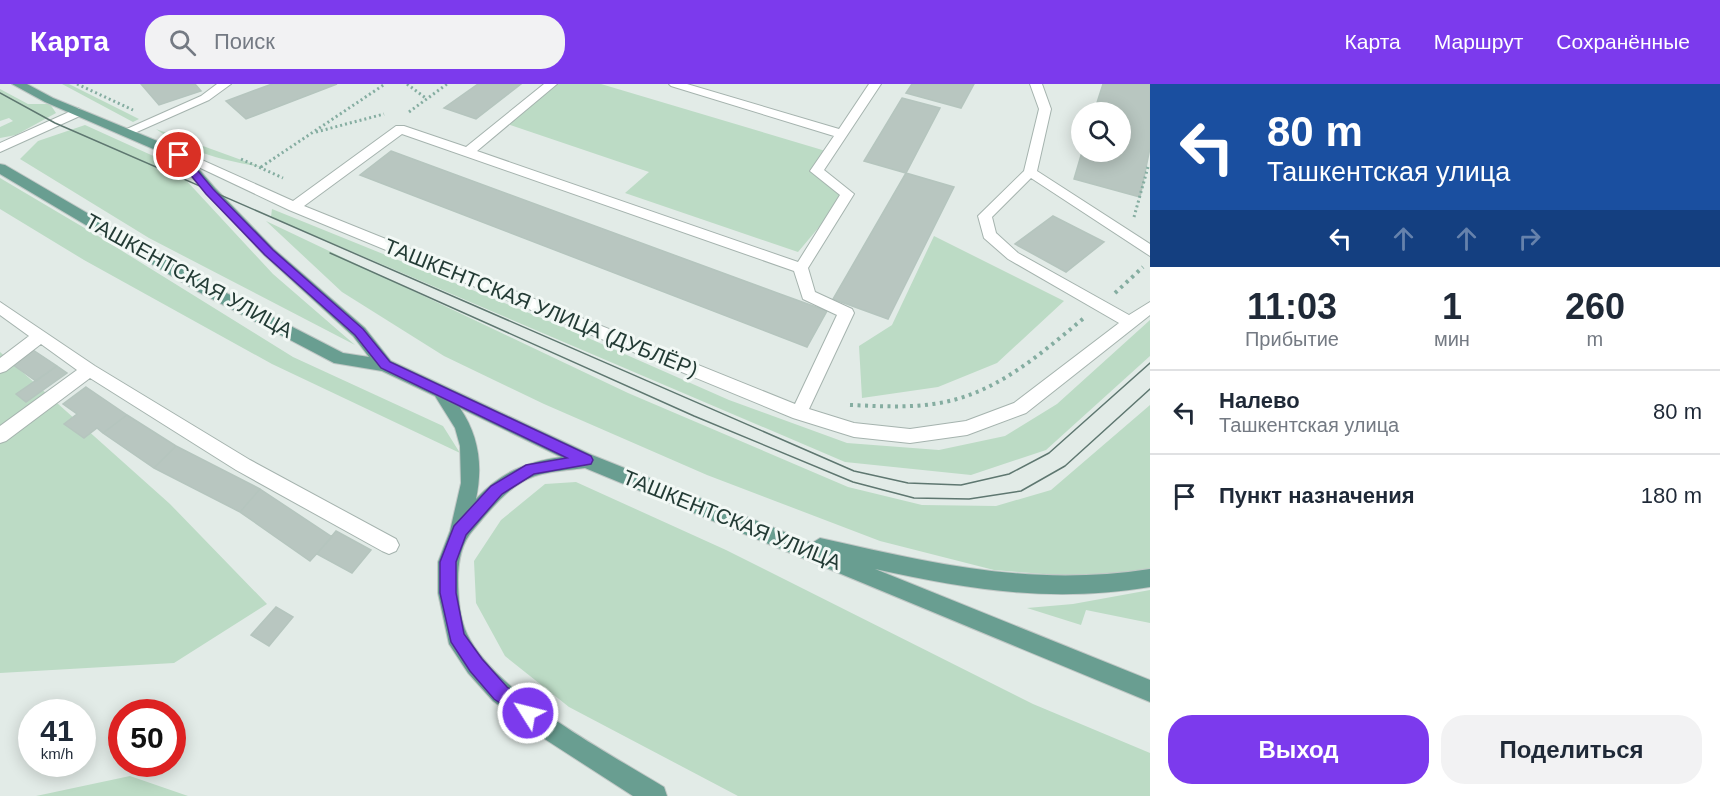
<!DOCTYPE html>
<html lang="ru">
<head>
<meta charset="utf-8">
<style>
	:root { --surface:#fff; --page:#f2f2f3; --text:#1f2937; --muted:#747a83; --line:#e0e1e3; --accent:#7c3aed }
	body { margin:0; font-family:Arial,sans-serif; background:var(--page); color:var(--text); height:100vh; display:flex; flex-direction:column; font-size:22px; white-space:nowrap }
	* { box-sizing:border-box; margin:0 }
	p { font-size:20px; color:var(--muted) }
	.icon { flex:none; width:33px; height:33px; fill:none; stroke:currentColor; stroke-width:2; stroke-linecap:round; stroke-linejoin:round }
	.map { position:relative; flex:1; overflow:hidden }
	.details { display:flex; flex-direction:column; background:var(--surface); width:570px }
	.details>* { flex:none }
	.banner { background:#1a4fa0; color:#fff; overflow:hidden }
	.tools { position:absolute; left:1071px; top:18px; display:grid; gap:12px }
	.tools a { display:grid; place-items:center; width:60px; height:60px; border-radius:50%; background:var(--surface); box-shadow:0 3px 15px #0003; font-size:30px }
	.speed { position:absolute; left:18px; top:615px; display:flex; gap:12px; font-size:30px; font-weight:700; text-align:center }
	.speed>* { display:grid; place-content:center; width:78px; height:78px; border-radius:50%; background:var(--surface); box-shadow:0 3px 15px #0003; line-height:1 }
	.speed small { font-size:15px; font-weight:400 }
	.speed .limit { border:9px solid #d22; background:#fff; color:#111 }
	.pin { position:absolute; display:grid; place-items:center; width:51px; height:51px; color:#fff; margin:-26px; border:3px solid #fff; border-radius:50%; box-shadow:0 2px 6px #0007 }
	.me { position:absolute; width:66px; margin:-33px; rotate:306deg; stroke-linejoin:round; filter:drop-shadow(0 0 4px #0008) }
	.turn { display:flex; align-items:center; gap:21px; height:126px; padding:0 18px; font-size:27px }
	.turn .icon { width:78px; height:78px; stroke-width:2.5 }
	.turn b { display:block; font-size:42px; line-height:51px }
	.lanes { display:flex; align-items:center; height:57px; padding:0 18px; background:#0003; justify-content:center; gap:30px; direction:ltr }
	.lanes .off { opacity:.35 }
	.eta { display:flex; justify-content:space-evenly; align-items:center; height:102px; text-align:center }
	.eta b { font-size:36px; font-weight:700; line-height:42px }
	.cta { display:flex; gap:12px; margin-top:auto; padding:12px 18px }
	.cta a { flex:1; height:69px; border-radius:24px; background:var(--accent); color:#fff; font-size:24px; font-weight:700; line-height:69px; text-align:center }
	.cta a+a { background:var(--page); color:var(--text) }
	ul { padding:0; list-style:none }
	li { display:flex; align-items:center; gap:18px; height:84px; padding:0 18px; border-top:2px solid var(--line) }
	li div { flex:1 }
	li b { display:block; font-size:22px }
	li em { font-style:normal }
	header { display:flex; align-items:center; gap:36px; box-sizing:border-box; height:84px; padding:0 30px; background:var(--accent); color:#fff }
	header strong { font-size:28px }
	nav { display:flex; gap:33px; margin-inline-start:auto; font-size:21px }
	.search { width:420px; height:54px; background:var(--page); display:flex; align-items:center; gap:15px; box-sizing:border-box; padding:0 21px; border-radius:24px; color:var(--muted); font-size:22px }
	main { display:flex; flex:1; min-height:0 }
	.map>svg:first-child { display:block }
</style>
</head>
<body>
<header>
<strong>Карта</strong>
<div class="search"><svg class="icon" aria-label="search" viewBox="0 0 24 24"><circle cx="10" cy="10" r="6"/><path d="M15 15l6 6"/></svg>Поиск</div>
<nav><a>Карта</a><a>Маршрут</a><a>Сохранённые</a></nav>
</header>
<main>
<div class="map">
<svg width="1150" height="712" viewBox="0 0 1150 712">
	<rect width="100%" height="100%" fill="#e2ebe7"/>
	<!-- green -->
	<path fill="#bcdbc5" d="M62,0h7l70,35 -6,3z
		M551,0h50l228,68 -12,19 30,23 -49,58 -173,-59 24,-21 -145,-49z
		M0,5l28,15h22l6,9 -40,22 -16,3v-11l13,-6 -4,-3 -9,3z
		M85,41l86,39 102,110 82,71 -206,-107 -129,-79 18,-18z
		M156,45l105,38c-39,-7 -73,-15 -105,-38z
		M0,94l98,58 195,121 150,69 17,27 -188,-89 -188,-104 -84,-51z
		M272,125l289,117 168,74 118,43 92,7 66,-14 52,-32 93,-84v36l-104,94 -75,25 -126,-13 -574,-245z
		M266,137l362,172 220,94 74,18 74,1 55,-16 99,-85v170l-47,4 -109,-9 -114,-29 -173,-66 -163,-71 -100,-48 -102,-64z
		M934,152l130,65 -67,62 -59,24 -76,11 -3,-52 33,-21z
		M0,268l170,152 97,100 -93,59 -174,10z
		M576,398l150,68 307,154 117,49v43h-412l-169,-89 -64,-51 -29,-53 -2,-42 27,-41 44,-36z
		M1150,506v33l-64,-13 -5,15 -54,-17 46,-4z
		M130,692l58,20h-152z"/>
	<!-- building -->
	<path fill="#b8c6c0" stroke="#b5c5be" stroke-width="1.5" d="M141,0h54l6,7 -42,14z
		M272,0h65l-91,35 -20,-18z
		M478,0h43l-45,35 -32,-11z
		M912,0h62l-13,24 -55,-15z
		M1103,0h47v64l-10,49 -66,-18 8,-27h38v-40h-26z
		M902,14l38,10 -34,65 -42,-12z
		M391,67l389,143 47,17 -20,36 -447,-172z
		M906,89l48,14 -66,132 -55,-20z
		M1053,132l51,26 -38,30 -51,-28z
		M33,266l24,16 -21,15 -24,-17z
		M57,282l10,7 -41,29 -10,-8z
		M86,303l41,28 -24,18 -6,-5 -13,10 -20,-14 13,-10 -14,-10z
		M127,331l49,31 -22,22 -51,-35z
		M176,362l84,43 -20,23 -86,-44z
		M260,405l72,48 -22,24 -70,-49z
		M336,447l35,19 -19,23 -35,-19z
		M276,523l17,10 -24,29 -18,-11z"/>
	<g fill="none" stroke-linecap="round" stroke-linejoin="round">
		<!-- minor casing -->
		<g stroke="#a5b3ae" stroke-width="2">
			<path id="minor" d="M217,0h14l-22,16 -79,35 -4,1 -6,-4 81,-36z
				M544,0h13l-80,67 321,111 42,-67 -30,-24 24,-35 -163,-50 -2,-2h18l152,45 30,-45h12l-57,86 30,24 -46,74 7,24 37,17 2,4 -45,96 45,14 56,6 56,-8 48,-18 105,-80 -111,-64 -24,-21 -6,-22 46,-45 15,-62 -9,-25h12l9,25 -14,62 113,73v12l-119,-78 -39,39 4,16 22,20 111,62 21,-13v13l-124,98 -59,22 -57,8 -56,-6 -61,-19 -504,-208 -116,-55 6,-4 5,1 109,49 103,-75h8l62,21zM402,50l392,137 9,28 34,16 -42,89 -491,-198z
				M78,24l6,4 -2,3 -82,37v-9z
				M0,218l95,64 155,94 146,79 3,6 -3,6 -7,3 -7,-3 -146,-81 -146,-92 -84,63 -6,2v-17l77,-56 -36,-26 -35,27 -6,2v-15l29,-22 -29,-21z"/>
		</g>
		<!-- major casing -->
		<g stroke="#c1c8c6" stroke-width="2">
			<path id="major" d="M12,0h15l26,14 131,54 31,36 59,61 91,79 26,33 201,94 220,88 8,-5c115,26 212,49 330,31v18c-98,16 -180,3 -275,-18l275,111v22l-565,-234c-16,2 -34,3 -50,8 -26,9 -44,33 -61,53 -13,14 -16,33 -16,51 0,16 2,39 9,54 29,60 140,118 197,153l3,9h-34l-93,-60 -47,-35 -25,-28 -19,-29 -11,-51v-31l12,-31 11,-48 -1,-37 -5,-18 -20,-32 -53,-25 -48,-8 -137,-72 -197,-117v-10l5,1 202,118 136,70 26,4 -16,-21 -89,-81 -90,-97 -129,-56zM460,324l101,49c-35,5 -60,15 -85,42 7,-33 3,-63 -16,-91z"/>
		</g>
		<!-- path-far1 -->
		<path stroke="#85ada1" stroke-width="3" stroke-dasharray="2 3" stroke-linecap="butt" d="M77,0l56,26
			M407,0l20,15
			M409,28l38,-28
			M316,48l68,-18
			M241,75l42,19
			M261,83l124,-83
			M1134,133l14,-50"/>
		<!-- path -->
		<path stroke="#85ada1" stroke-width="4" stroke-dasharray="3 4.5" stroke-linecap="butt" d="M1115,209l28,-26
			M850,321c28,1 56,3 83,-1 61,-8 106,-49 151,-86"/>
		<!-- minor -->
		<use href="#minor" fill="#fff" fill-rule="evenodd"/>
		<!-- major -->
		<use href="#major" fill="#699e91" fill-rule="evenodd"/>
		<!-- tram -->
		<path stroke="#5e7770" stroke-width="1.5" d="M0,9l55,30 799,348 54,12 53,2 48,-11 40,-21 101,-90
			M330,169l364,163 159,66 61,16 55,1 52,-8 44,-25 85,-77"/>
	</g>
	<!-- route -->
	<path fill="#7c3aed" stroke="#51269a" stroke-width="1.5" d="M176,69h7l30,36 60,61 90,79 27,33 201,94 2,4 -2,4 -57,10 -32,20 -36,41 -10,27v31l8,41 18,25 25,28 28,20 2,6 -2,6 -7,3 -34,-23 -24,-28 -19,-29 -11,-49v-31l14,-36 37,-40 35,-21 41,-7 -186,-90 -26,-33 -90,-80 -59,-61 -30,-37z"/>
	<g text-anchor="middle" stroke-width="6" stroke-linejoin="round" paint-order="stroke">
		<!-- street labels -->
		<g font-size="21" fill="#233b35" stroke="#f2f8f5">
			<text transform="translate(189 192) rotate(29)" y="7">ТАШКЕНТСКАЯ УЛИЦА</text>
			<text transform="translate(541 224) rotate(22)" y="7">ТАШКЕНТСКАЯ УЛИЦА (ДУБЛЁР)</text>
			<text transform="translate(732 436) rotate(22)" y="7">ТАШКЕНТСКАЯ УЛИЦА</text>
		</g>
	</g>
</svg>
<div class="tools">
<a><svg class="icon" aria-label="search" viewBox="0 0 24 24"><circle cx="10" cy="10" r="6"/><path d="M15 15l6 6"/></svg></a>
</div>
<div class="speed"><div>41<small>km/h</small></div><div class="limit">50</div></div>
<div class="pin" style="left:179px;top:71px;background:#d93025"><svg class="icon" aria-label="arrive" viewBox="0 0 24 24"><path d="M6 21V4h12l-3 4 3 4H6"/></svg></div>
<svg class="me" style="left:528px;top:629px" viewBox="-20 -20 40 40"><circle r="17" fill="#7c3aed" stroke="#fff" stroke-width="3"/><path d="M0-11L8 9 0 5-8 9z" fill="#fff"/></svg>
</div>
<section class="details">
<div class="banner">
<div class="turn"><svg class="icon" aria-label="left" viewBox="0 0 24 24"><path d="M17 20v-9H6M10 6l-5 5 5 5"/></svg><div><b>80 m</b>Ташкентская улица</div></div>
<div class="lanes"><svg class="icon" aria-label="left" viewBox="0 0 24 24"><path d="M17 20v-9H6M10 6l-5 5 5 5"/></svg><svg class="icon off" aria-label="ahead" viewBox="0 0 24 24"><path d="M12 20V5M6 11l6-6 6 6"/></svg><svg class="icon off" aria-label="ahead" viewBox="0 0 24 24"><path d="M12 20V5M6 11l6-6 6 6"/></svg><svg class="icon off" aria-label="right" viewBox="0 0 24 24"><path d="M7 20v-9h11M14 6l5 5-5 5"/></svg></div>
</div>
<div class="eta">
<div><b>11:03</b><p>Прибытие</p></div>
<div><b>1</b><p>мин</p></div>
<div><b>260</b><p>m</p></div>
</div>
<ul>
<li><svg class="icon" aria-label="left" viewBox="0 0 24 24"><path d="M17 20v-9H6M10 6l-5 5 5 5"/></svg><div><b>Налево</b><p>Ташкентская улица</p></div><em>80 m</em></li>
<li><svg class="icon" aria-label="arrive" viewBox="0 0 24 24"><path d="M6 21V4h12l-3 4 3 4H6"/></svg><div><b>Пункт назначения</b></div><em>180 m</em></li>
</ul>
<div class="cta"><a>Выход</a><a>Поделиться</a></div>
</section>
</main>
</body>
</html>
